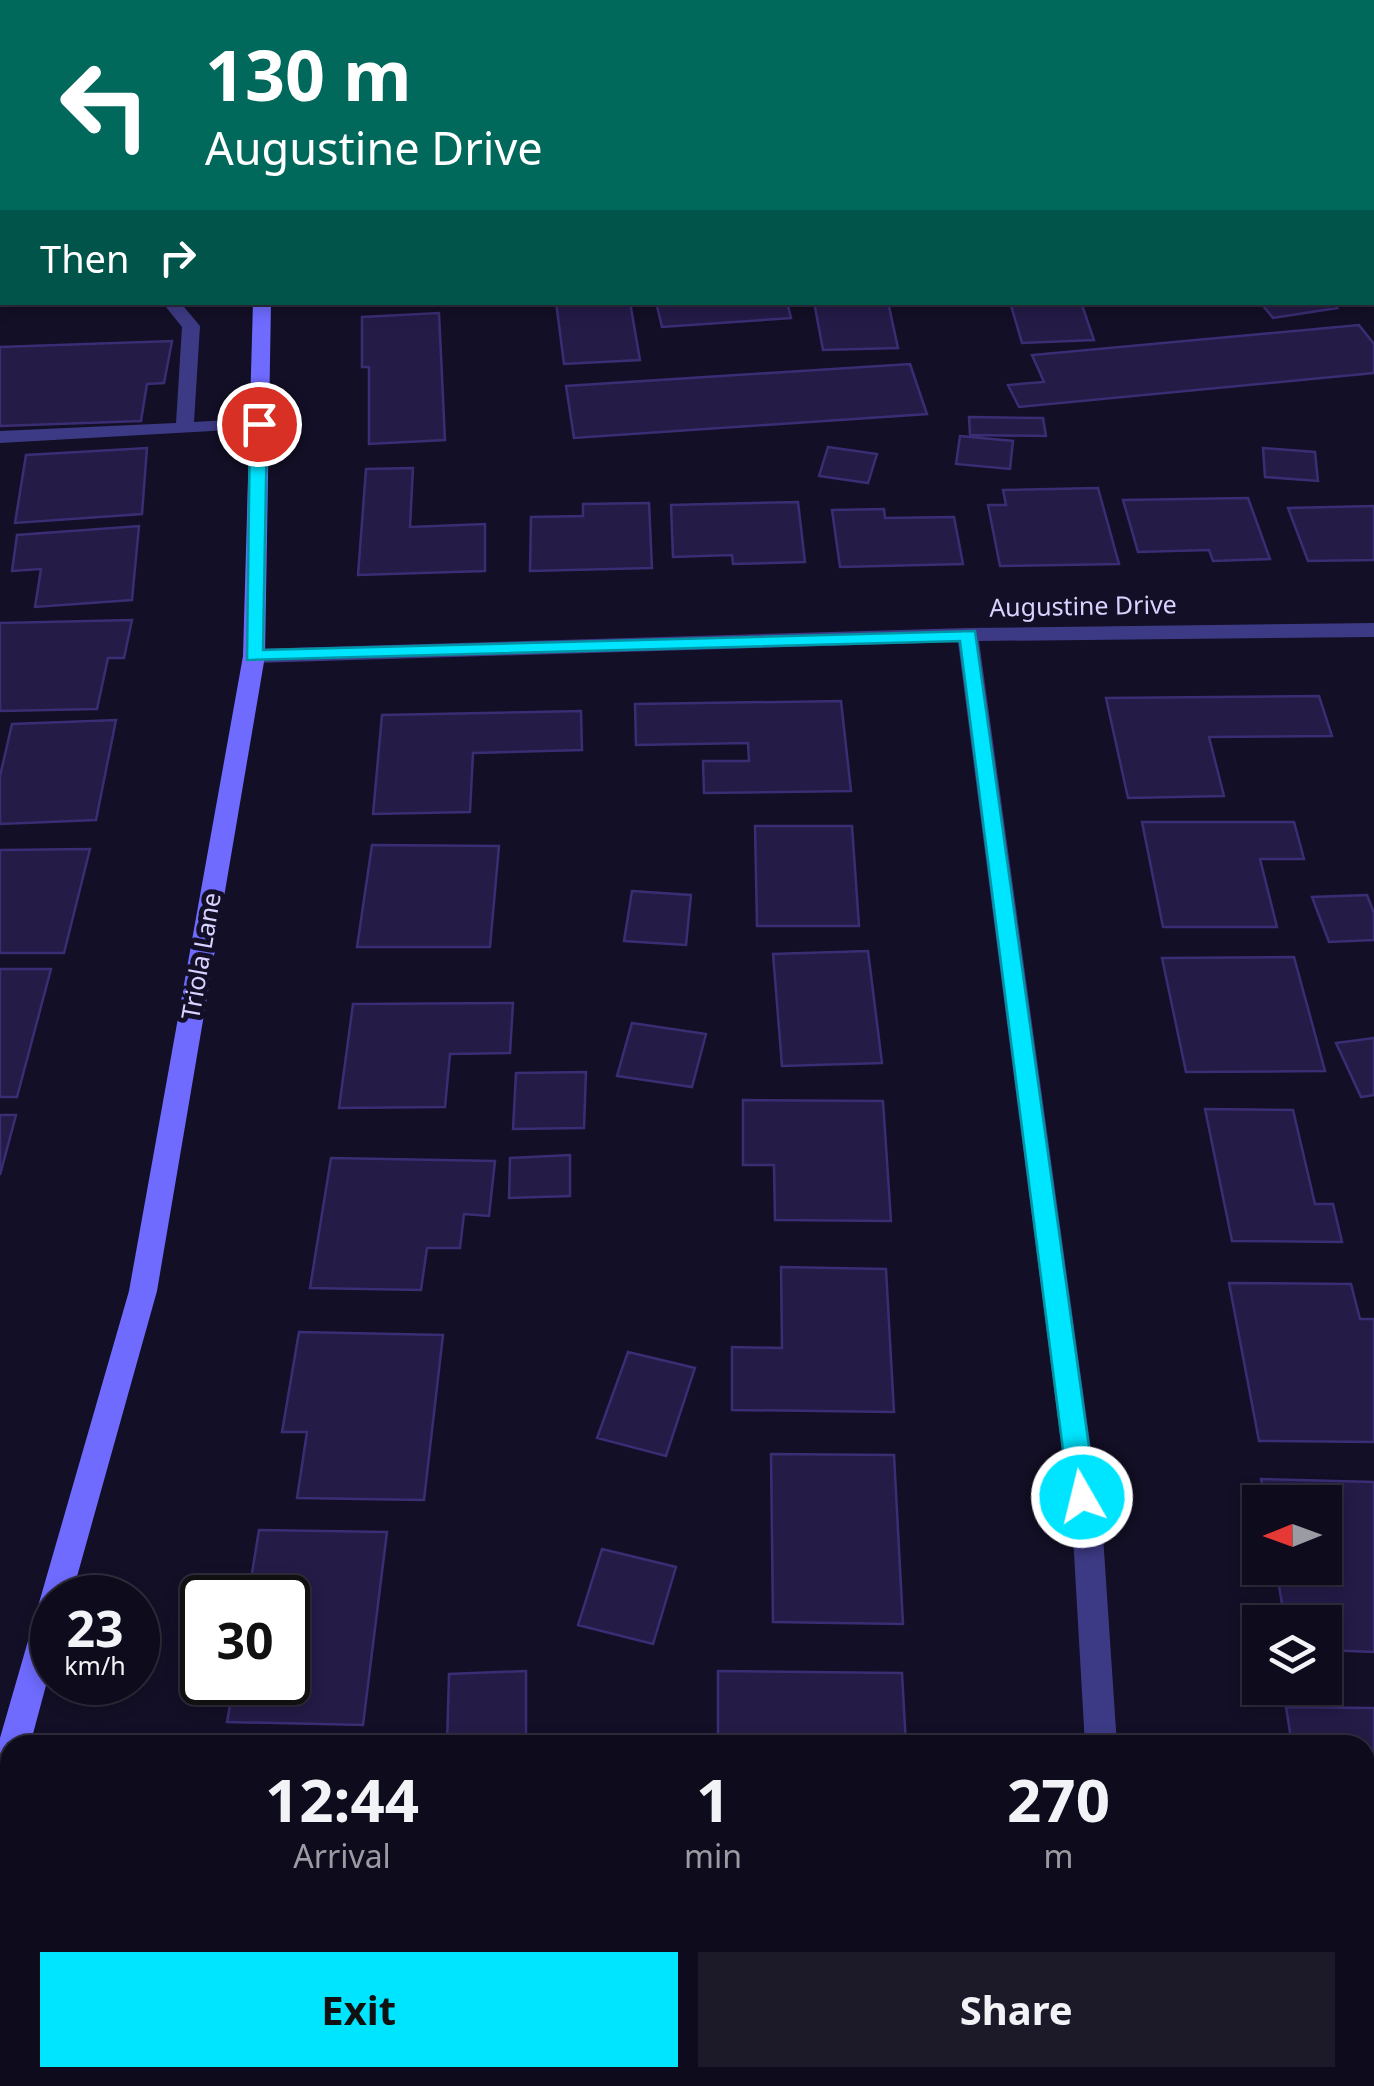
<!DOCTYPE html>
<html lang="en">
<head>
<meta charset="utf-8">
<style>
	:root { --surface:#0e0b1c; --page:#1c1929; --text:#f1f3f6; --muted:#9b9ba3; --line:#2e2b3b; --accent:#00e5ff }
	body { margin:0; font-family:"Noto Sans",sans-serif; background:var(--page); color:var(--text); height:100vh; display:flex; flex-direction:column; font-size:38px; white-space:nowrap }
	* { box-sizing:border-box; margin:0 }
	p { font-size:32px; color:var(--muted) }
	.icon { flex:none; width:55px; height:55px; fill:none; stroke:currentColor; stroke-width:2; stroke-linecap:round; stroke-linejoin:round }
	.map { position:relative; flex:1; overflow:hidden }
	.sheet { position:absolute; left:0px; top:1735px; width:1375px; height:352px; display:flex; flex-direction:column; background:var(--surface); border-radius:30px 30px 0 0; box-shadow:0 5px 15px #0003,0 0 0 2px var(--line) }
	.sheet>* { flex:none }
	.guide { position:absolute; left:0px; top:0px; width:1375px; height:305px; box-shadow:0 5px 15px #0003,0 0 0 2px var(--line); background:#00695c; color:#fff; overflow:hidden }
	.needle { width:65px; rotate:269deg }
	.controls { position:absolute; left:1242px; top:1485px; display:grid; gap:20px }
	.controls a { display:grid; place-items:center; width:100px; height:100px; border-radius:0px; background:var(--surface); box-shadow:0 5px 15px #0003,0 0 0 2px var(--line); font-size:50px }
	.speed { position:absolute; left:30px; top:1575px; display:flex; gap:20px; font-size:50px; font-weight:700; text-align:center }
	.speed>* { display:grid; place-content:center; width:130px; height:130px; border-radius:50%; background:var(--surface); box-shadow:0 5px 15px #0003,0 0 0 2px var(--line); line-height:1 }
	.speed small { font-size:25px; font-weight:400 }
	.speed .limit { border:5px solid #111; border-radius:15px; background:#fff; color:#111 }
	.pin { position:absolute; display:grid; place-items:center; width:85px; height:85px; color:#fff; margin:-42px; border:5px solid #fff; border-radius:50%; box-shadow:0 2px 10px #0007 }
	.me { position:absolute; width:110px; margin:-55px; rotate:352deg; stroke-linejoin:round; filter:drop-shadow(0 0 8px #0008) }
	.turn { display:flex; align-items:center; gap:35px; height:210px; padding:0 40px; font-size:45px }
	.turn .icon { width:130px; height:130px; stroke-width:2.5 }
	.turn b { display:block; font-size:70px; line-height:85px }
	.then { display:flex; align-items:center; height:95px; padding:0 40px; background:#0003; gap:20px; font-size:38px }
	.eta { display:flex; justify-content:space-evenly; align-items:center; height:170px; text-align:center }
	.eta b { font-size:60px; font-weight:700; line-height:70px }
	.button { display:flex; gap:20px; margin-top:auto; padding:20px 40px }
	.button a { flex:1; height:115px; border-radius:0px; background:var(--accent); color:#111; font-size:40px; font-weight:700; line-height:115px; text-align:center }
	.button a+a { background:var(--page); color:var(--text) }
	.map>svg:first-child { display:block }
</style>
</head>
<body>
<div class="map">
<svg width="1374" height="2086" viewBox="0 0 1374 2086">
	<rect width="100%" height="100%" fill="#130f26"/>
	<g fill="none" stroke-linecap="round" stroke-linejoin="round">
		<!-- stream -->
		<path fill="#0a1f44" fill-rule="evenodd" d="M1372,56h2v6h-2z
			M0,77h2v6h-2z"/>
	</g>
	<!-- building -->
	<path fill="#241b47" stroke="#3b2d73" stroke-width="2.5" d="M556,302h74l10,58 -76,4z
		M656,302h131l4,16 -129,9z
		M814,302h74l10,46 -75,2z
		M1010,302h71l13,38 -72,3z
		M1260,302h72l5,6 -64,10z
		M439,313l6,127 -76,4v-77h-7v-50z
		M1359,325l15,19v29l-355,34 -11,-22 36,-3 -12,-27z
		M172,341l-8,42 -17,1 -6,37 -141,5v-79z
		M910,364l17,50 -353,24 -8,-52z
		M969,417l74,1 3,18 -76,-1z
		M960,436l53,5 -3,28 -54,-5z
		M828,447l49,7 -9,29 -49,-7z
		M147,448l-5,66 -127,9 11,-68z
		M1263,448l52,4 3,29 -53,-4z
		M413,468l-3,59 75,-3v47l-127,4 8,-106z
		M1098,488l21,76 -119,2 -12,-61h18l-3,-15z
		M1248,498l22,61 -57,2 -4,-11 -71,2 -15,-52z
		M798,502l7,60 -72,2 -1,-9 -59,2 -2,-52z
		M649,503l3,65 -122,3 1,-54 52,-1v-12z
		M1374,506v54l-66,1 -20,-53z
		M884,509l1,9 69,-1 9,47 -123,3 -8,-57z
		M139,526l-7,74 -97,7 6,-38 -29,2 5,-36z
		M132,620l-8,38h-16l-11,51 -97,2v-88z
		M1319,696l13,40 -123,1 15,59 -96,2 -22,-100z
		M841,701l10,90 -147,2 -1,-32h46l-1,-18 -112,2 -1,-41z
		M581,711l1,39 -109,3 -3,59 -97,2 9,-99z
		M116,720l-20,100 -96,4v-48l12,-52z
		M1142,822h152l10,37h-44l17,68h-114z
		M755,826h97l7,100h-102z
		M372,845l127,1 -9,101h-133z
		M90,849l-26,104h-64v-103z
		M632,891l59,4 -5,50 -62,-4z
		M1367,895l7,18v27l-45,2 -17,-45z
		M868,951l14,112 -100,3 -9,-112z
		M1294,957l31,114 -139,1 -24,-114z
		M0,969h51l-34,128h-17z
		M513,1003l-3,50 -60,1 -5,53 -106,1 14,-104z
		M632,1023l74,11 -14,53 -75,-11z
		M1374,1038v57l-13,2 -25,-54z
		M586,1072l-2,56 -71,1 3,-56z
		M743,1100l140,1 8,120 -116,-1 -1,-55h-31z
		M1205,1109l88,1 22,94h18l9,38 -110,-1z
		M0,1115h16l-16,60z
		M570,1155v41l-61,2 1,-40z
		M331,1158l164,3 -6,55 -25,-2 -4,34h-33l-6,42 -111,-2z
		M781,1267l105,2 8,143 -162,-2v-63l50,1z
		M1229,1283l122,1 9,35h14v123l-115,-1z
		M299,1332l144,3 -19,165 -127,-2 10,-66h-25z
		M628,1352l67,16 -29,88 -69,-18z
		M771,1454l123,1 9,169 -130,-2z
		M1261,1479l113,3v170l-49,-2v-28h-40l-9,-54h49v-66h-60z
		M259,1530l128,2 -24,193 -136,-3 7,-40h54v-84h-40z
		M602,1549l74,18 -23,77 -75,-19z
		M526,1671v74h-79l2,-71z
		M718,1671l184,2 4,72h-188z
		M1286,1707l88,1v215h-9v-178h-73z
		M1365,1977h9v109h-33l-2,-8h26z
		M144,2078h179l-1,8h-180z
		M565,2078h91l-2,8h-92z
		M727,2078h178l1,8h-179z"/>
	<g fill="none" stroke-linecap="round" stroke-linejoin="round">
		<!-- lane -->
		<path fill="#3d3a85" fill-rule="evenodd" d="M162,302h18l20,24 -6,96 65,-4 9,6 -2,4 -266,15v-12l176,-8 6,-96z"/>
		<!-- street -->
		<path fill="#3d3a85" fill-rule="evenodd" d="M1374,623v14l-395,4 124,895 14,209h-32l-12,-209 -115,-894 -704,21 -11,-7 11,-7 714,-21z
			M1104,2078h36v8h-36z"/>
		<!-- secondary -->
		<path fill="#6f6bff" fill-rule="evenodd" d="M264,0h14v2h-14z
			M1372,104h2v10h-2z
			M1372,150h2v10h-2z
			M0,234h2v10h-2z
			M0,277h2v10h-2z
			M253,302h18l-6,354 -108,635 -86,307h-19v65l-22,82h-20v61l-10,4v-72l129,-447 114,-635z"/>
	</g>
	<!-- route -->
	<path fill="#00e5ff" stroke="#0095a6" stroke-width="2.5" d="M259,419l8,5 -4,226 712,-19 121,866 -4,9 -10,3 -9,-3 -4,-9 -109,-856 -713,19 3,-236z"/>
	<g text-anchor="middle" stroke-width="10" stroke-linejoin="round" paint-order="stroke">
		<!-- street labels -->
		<g font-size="25" fill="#d9d4ff" stroke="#130f26">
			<text transform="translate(1083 606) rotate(-1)" y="9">Augustine Drive</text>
			<text transform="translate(201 956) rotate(-80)" y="9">Triola Lane</text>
		</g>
	</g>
</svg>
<div class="controls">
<a><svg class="needle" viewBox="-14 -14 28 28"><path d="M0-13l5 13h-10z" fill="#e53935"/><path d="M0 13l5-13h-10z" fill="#9b9ba3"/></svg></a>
<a><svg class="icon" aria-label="layers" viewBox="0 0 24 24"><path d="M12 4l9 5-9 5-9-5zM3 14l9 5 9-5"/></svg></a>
</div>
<div class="speed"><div>23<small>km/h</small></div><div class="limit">30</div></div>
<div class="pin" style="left:259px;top:424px;background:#d93025"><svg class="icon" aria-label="arrive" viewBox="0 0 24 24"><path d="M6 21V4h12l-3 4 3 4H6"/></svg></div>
<svg class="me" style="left:1082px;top:1497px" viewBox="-20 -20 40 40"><circle r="17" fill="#00e5ff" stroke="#fff" stroke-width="3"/><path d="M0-11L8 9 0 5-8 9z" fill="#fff"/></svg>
<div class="guide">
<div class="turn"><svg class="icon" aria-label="left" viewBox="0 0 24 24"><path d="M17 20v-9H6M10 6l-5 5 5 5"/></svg><div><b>130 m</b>Augustine Drive</div></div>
<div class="then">Then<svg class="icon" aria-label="right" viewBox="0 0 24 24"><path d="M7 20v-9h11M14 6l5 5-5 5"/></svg></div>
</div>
<section class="sheet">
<div class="eta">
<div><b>12:44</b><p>Arrival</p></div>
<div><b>1</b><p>min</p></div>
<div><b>270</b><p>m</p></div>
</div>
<div class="button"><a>Exit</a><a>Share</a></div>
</section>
</div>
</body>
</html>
